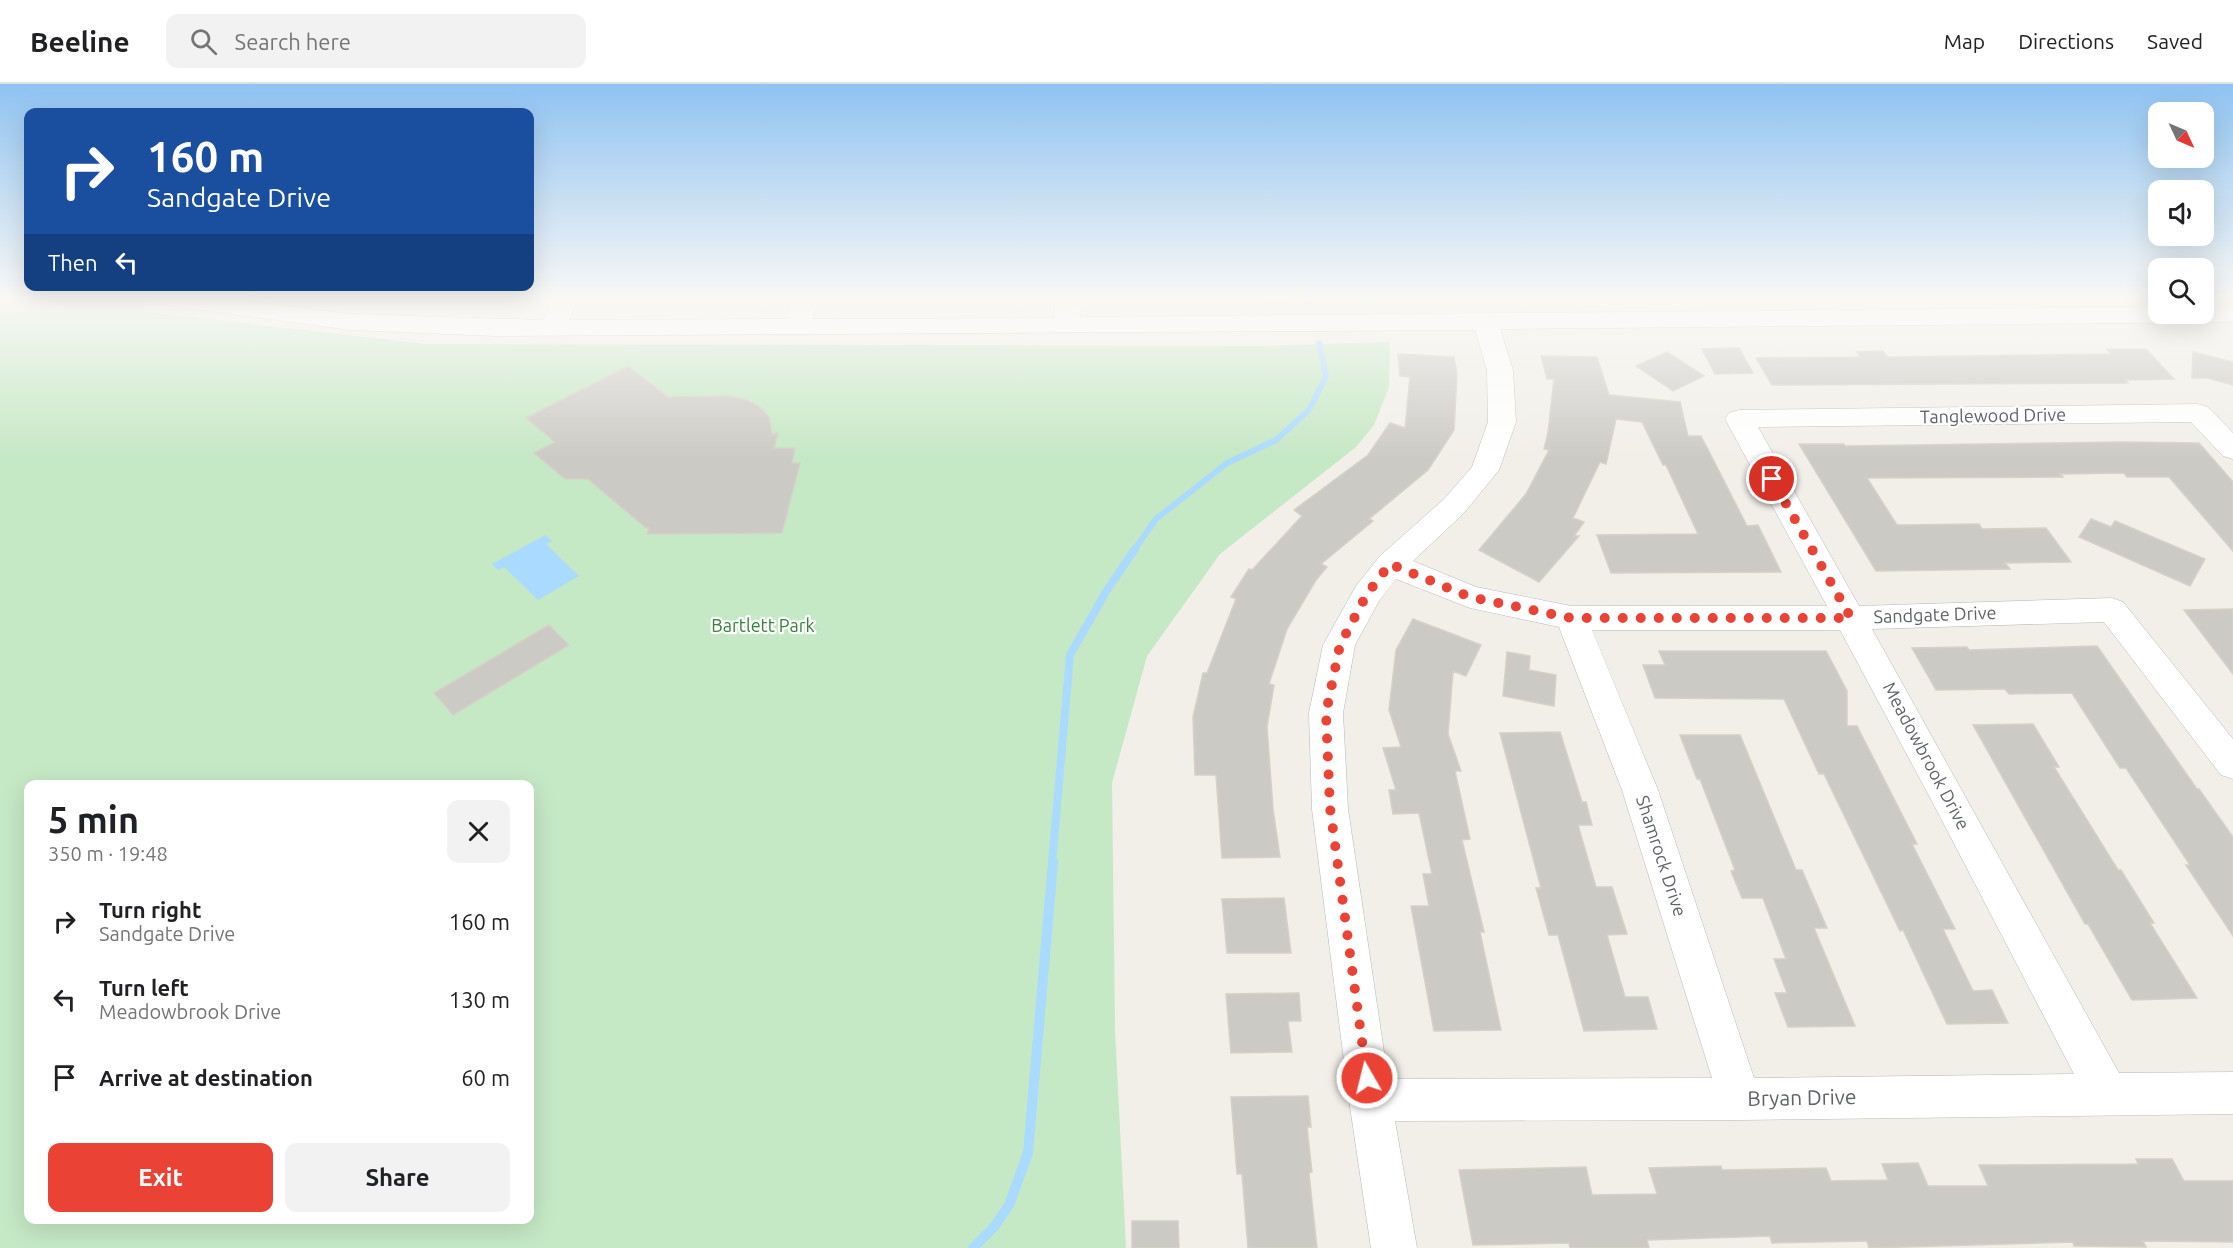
<!DOCTYPE html>
<html lang="en">
<head>
<meta charset="utf-8">
<style>
	:root { --surface:#fff; --page:#f2f2f2; --text:#202124; --muted:#757577; --line:#e0e0e0; --accent:#ea4335 }
	body { margin:0; font-family:Ubuntu,sans-serif; background:var(--page); color:var(--text); height:100vh; display:flex; flex-direction:column; font-size:22px; white-space:nowrap }
	* { box-sizing:border-box; margin:0 }
	p { font-size:20px; color:var(--muted) }
	.icon { flex:none; width:33px; height:33px; fill:none; stroke:currentColor; stroke-width:2; stroke-linecap:round; stroke-linejoin:round }
	.map { position:relative; flex:1; overflow:hidden }
	.side { position:absolute; left:24px; top:696px; width:510px; height:444px; display:flex; flex-direction:column; background:var(--surface); border-radius:12px; box-shadow:0 6px 24px #0002 }
	.side>* { flex:none }
	.banner { position:absolute; left:24px; top:24px; width:510px; height:183px; border-radius:12px; box-shadow:0 6px 24px #0002; background:#1a4fa0; color:#fff; overflow:hidden }
	.needle { width:39px; rotate:134deg }
	.buttons { position:absolute; left:2148px; top:18px; display:grid; gap:12px }
	.buttons a { display:grid; place-items:center; width:66px; height:66px; border-radius:12px; background:var(--surface); box-shadow:0 6px 24px #0002; font-size:30px }
	.pin { position:absolute; display:grid; place-items:center; width:51px; height:51px; color:#fff; margin:-26px; border:3px solid #fff; border-radius:50%; box-shadow:0 2px 6px #0007 }
	.me { position:absolute; width:66px; margin:-33px; rotate:352deg; stroke-linejoin:round; filter:drop-shadow(0 0 4px #0008) }
	.turn { display:flex; align-items:center; gap:21px; height:126px; padding:0 24px; font-size:27px }
	.turn .icon { width:78px; height:78px; stroke-width:2.5 }
	.turn b { display:block; font-size:42px; line-height:51px }
	.then { display:flex; align-items:center; height:57px; padding:0 24px; background:#0003; gap:12px; font-size:22px }
	.round { display:grid; place-items:center; flex:none; width:63px; height:63px; border-radius:12px; background:var(--page) }
	.summary { display:flex; align-items:center; justify-content:space-between; height:102px; padding:0 24px }
	h1 { font-size:36px; font-weight:700; line-height:45px }
	.primary-button { display:flex; gap:12px; margin-top:auto; padding:12px 24px }
	.primary-button a { flex:1; height:69px; border-radius:12px; background:var(--accent); color:#fff; font-size:24px; font-weight:700; line-height:69px; text-align:center }
	.primary-button a+a { background:var(--page); color:var(--text) }
	ul { padding:0; list-style:none }
	li { display:flex; align-items:center; gap:18px; height:78px; padding:0 24px }
	li div { flex:1 }
	li b { display:block; font-size:22px }
	li em { font-style:normal }
	header { display:flex; align-items:center; gap:36px; box-sizing:border-box; height:84px; padding:0 30px; background:var(--surface); border-bottom:2px solid var(--line) }
	header strong { font-size:28px }
	nav { display:flex; gap:33px; margin-inline-start:auto; font-size:21px }
	.search { width:420px; height:54px; background:var(--page); display:flex; align-items:center; gap:15px; box-sizing:border-box; padding:0 21px; border-radius:12px; color:var(--muted); font-size:22px }
	.map>svg:first-child { display:block }
</style>
</head>
<body>
<header>
<strong>Beeline</strong>
<div class="search"><svg class="icon" aria-label="search" viewBox="0 0 24 24"><circle cx="10" cy="10" r="6"/><path d="M15 15l6 6"/></svg>Search here</div>
<nav><a>Map</a><a>Directions</a><a>Saved</a></nav>
</header>
<div class="map">
<svg width="2233" height="1164" viewBox="0 0 2233 1164">
	<rect width="100%" height="100%" fill="#f1efe8"/>
	<!-- green -->
	<path fill="#c5e8c5" fill-rule="evenodd" d="M1262,212h112l1,7 -113,1z
		M140,227l285,33 836,2 129,-4 -1,45 -15,38 -18,22 -136,107 -73,102 -35,127 3,247 11,218h-1126v-936zM28,700h502v436h-502z"/>
	<!-- water -->
	<path fill="#aadaff" d="M545,451l7,6 -6,3 33,32 -41,24 -34,-33 -6,3 -6,-6z"/>
	<g fill="none" stroke-linecap="round" stroke-linejoin="round">
		<!-- stream-far2 -->
		<path stroke="#aadaff" stroke-width="6" d="M1308,212l1,6
			M1134,466l22,-31 71,-56 49,-23 33,-30 17,-34 -7,-33"/>
		<!-- stream-far1 -->
		<path stroke="#aadaff" stroke-width="8" d="M1052,779l18,-208 37,-65 28,-41"/>
		<!-- stream -->
		<path stroke="#aadaff" stroke-width="10" d="M973,1164l21,-21 15,-22 19,-52 25,-291"/>
	</g>
	<!-- building -->
	<path fill="#cccac5" stroke="#d6d1c6" stroke-width="1.5" d="M1739,264l14,25 -38,1 -13,-25z
		M2107,265h39l28,30 -49,1 3,3 -356,2 -16,-27 104,-1 -3,-5 26,-1 4,6 224,-3z
		M1667,268l37,24 -31,15 -37,-25z
		M2193,268l40,10v23l-25,-7h-16z
		M1398,270l56,3 3,17 -3,56 -26,40 -59,49 4,2 -52,43 6,3 -11,13 -29,49 -18,55 5,1 -7,42 6,82 7,48 -58,1 -6,-83h-21l-2,-58 10,-44h4l29,-74 -5,-2 18,-28 3,1 50,-54 -8,-6 74,-55 22,-32 15,5 5,-51 -10,-1z
		M1541,272l56,1 12,38 71,7 8,34h13l46,90 11,-1 23,47 -170,1 -14,-38 101,-1 -32,-69h-3l-21,-43 -26,-3 -10,45 -6,-2 -27,56 11,4 -10,14h5l-40,46 -60,-32 47,-56 23,-44 -5,-1 4,-17 6,-53h-7z
		M628,282l40,31 62,-1 17,4 13,7 9,10 3,17 6,-1 -4,15h21l-3,15h8l-18,70 -135,1 2,-6h-3l-58,-49h-23l-31,-26 21,-11 -29,-24z
		M2121,358l78,1 34,39v69l-64,-74h-42l-3,-4 -64,1 3,3 -196,1 30,47 82,-1 3,5 64,-1 25,34 -66,1 5,6 -134,2 -77,-127h45l1,2z
		M2091,435l20,8 4,-6 90,38 -15,27 -111,-49z
		M2233,525v65l-49,-64z
		M1413,535l68,26 -15,31 -13,-5 -5,63 13,37h-6l15,68 -8,1 22,92h-4l21,98 -67,1 -23,-125h18l-6,-32h9l-13,-61 -26,1 -4,-24h7l-13,-42 18,-1 -12,-37 7,-60z
		M549,541l20,20 -116,70 -19,-22z
		M2097,562l100,143h2l34,48v99l-47,-71h4l-64,-97h-6l-48,-75 -63,1 -4,-5 -69,1 -24,-42 55,-1 2,3z
		M1659,567h167l21,40v35h10l60,118h-5l43,85h-12l30,62 19,-1 16,33 -61,1 -44,-94 -3,1 -76,-157h-5l-35,-75 -129,-1 -12,-33h22z
		M1507,568l23,4 -1,14 27,5 -2,31 -51,-10z
		M2033,640l26,43h-5l64,103h3l33,53h-4l47,75 -65,2 -44,-76h-3l-112,-199z
		M1560,648l22,70h4l6,23h-14l18,62h16l15,47 -20,1 18,62h23l9,32 -73,2 -26,-96h-9l-13,-47h5l-41,-155z
		M1680,651h60l56,135h6l25,58h-13l41,98 -67,1 -13,-34h12l-13,-34h12l-23,-61h-21l-11,-27 4,-1 -35,-91h-3z
		M1284,814l7,55h-64l-5,-54z
		M1299,909l2,28h-13l4,31 -61,1 -5,-59z
		M1308,1012l3,31h-4l5,45 -3,1 8,75h-69l-6,-74h-5l-6,-77z
		M2136,1075h36l12,22h49v61l-90,-1 3,6 -72,-1 -1,-4 -204,6 -2,-7 -95,2 -2,-7 -123,4 2,8h-79l-1,-5 -96,2 -14,-75 127,-3 6,28 65,-1 -8,-26 72,-2 1,4 104,-2 5,13 57,-1 -6,-16 36,-1 10,23h60l-9,-21 159,-1z
		M1132,1137h46l1,27h-47z"/>
	<g fill="none" stroke-linecap="round" stroke-linejoin="round">
		<!-- minor casing -->
		<g stroke="#b5b8bc" stroke-width="1">
			<path id="minor" d="M138,212h68l145,18 192,6 12,-24h24l-10,24 218,-1 7,-23h24l-5,23 242,-1v-22h24l1,21 1078,-10v7h46v-7l29,-1v16l-733,7 13,41 3,52 -17,48 -35,43 -51,48 63,26 95,19h256l-102,-187 4,-6 10,-3 459,-6 10,3 25,26v26l-10,-3 -32,-34 -433,5 101,179 253,-8 11,4 110,137v40l-12,-4 -117,-153 -232,7 247,444 114,-1v42l-493,6 -345,1 22,127h-46l-22,-148 -37,-291 -3,-96 14,-68 33,-59 24,-30 64,-57 28,-32 16,-45 -1,-52 -12,-40 -979,6 -145,-6 -201,-27 -9,-2zM1396,495l74,29 89,19 63,163 90,288 -324,1 -40,-270 -5,-96 12,-68 24,-44zM1592,546h248l95,177 139,267 -320,4 -96,-288z"/>
		</g>
		<!-- minor -->
		<use href="#minor" fill="#fff" fill-rule="evenodd"/>
	</g>
	<!-- sky -->
	<linearGradient id="sky" x2="0" y2="1"><stop stop-color="#8fc3f1"/><stop offset="0.57" stop-color="#f9f8f5"/><stop offset="1" stop-color="#f9f8f5" stop-opacity="0"/></linearGradient>
	<rect width="2233" height="375" fill="url(#sky)"/>
	<g fill="none" stroke-linecap="round" stroke-linejoin="round">
		<!-- route -->
		<path stroke="#ea4335" stroke-width="10" stroke-dasharray="0 18" d="M1367,994l-37,-270 -4,-95 14,-68 27,-51 23,-30 80,33 101,21h280l-79,-139"/>
	</g>
	<g text-anchor="middle" stroke-width="4.5" stroke-linejoin="round" paint-order="stroke">
		<!-- street labels -->
		<g font-size="18" fill="#5f6368" stroke="#fff">
			<text transform="translate(1993 332) rotate(-1)" y="6">Tanglewood Drive</text>
			<text transform="translate(1935 531) rotate(-2)" y="6">Sandgate Drive</text>
			<text transform="translate(1926 672) rotate(62)" y="6">Meadowbrook Drive</text>
			<text transform="translate(1661 772) rotate(72)" y="6">Shamrock Drive</text>
		</g>
		<!-- park labels -->
		<g font-size="18" fill="#348238" stroke="#fff">
			<text x="763" y="548">Bartlett Park</text>
		</g>
		<!-- near-street labels -->
		<g font-size="21" fill="#5f6368" stroke="#fff">
			<text transform="translate(1802 1014) rotate(-1)" y="7">Bryan Drive</text>
		</g>
	</g>
</svg>
<div class="buttons">
<a><svg class="needle" viewBox="-14 -14 28 28"><path d="M0-13l5 13h-10z" fill="#e53935"/><path d="M0 13l5-13h-10z" fill="#757577"/></svg></a>
<a><svg class="icon" aria-label="sound" viewBox="0 0 24 24"><path d="M4 9h4l5-4v14l-5-4H4zM17 9q2 3 0 6"/></svg></a>
<a><svg class="icon" aria-label="search" viewBox="0 0 24 24"><circle cx="10" cy="10" r="6"/><path d="M15 15l6 6"/></svg></a>
</div>
<div class="pin" style="left:1772px;top:395px;background:#d93025"><svg class="icon" aria-label="arrive" viewBox="0 0 24 24"><path d="M6 21V4h12l-3 4 3 4H6"/></svg></div>
<svg class="me" style="left:1367px;top:994px" viewBox="-20 -20 40 40"><circle r="17" fill="#ea4335" stroke="#fff" stroke-width="3"/><path d="M0-11L8 9 0 5-8 9z" fill="#fff"/></svg>
<div class="banner">
<div class="turn"><svg class="icon" aria-label="right" viewBox="0 0 24 24"><path d="M7 20v-9h11M14 6l5 5-5 5"/></svg><div><b>160 m</b>Sandgate Drive</div></div>
<div class="then">Then<svg class="icon" aria-label="left" viewBox="0 0 24 24"><path d="M17 20v-9H6M10 6l-5 5 5 5"/></svg></div>
</div>
<section class="side">
<div class="summary"><div><h1>5 min</h1><p>350 m · 19:48</p></div><a class="round"><svg class="icon" aria-label="close" viewBox="0 0 24 24"><path d="M6 6l12 12M18 6L6 18"/></svg></a></div>
<ul>
<li><svg class="icon" aria-label="right" viewBox="0 0 24 24"><path d="M7 20v-9h11M14 6l5 5-5 5"/></svg><div><b>Turn right</b><p>Sandgate Drive</p></div><em>160 m</em></li>
<li><svg class="icon" aria-label="left" viewBox="0 0 24 24"><path d="M17 20v-9H6M10 6l-5 5 5 5"/></svg><div><b>Turn left</b><p>Meadowbrook Drive</p></div><em>130 m</em></li>
<li><svg class="icon" aria-label="arrive" viewBox="0 0 24 24"><path d="M6 21V4h12l-3 4 3 4H6"/></svg><div><b>Arrive at destination</b></div><em>60 m</em></li>
</ul>
<div class="primary-button"><a>Exit</a><a>Share</a></div>
</section>
</div>
</body>
</html>
